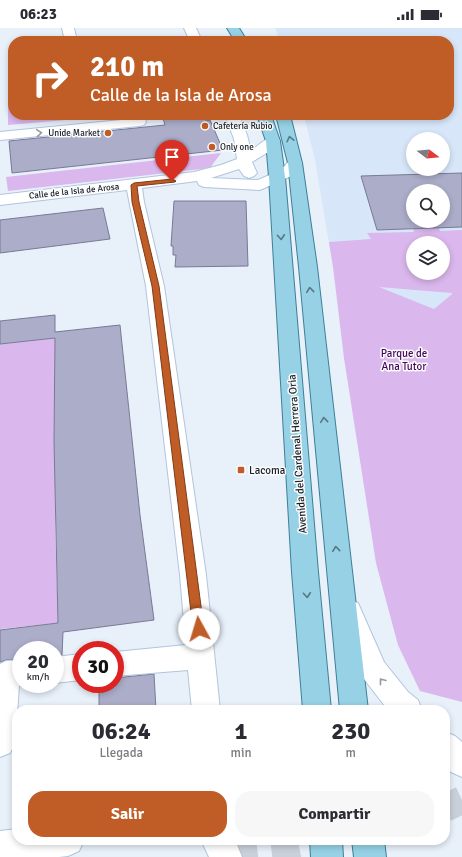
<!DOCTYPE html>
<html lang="es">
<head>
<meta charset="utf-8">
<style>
	:root { --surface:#fff; --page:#f7f7f7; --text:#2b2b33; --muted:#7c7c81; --accent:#c05c26 }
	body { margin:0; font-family:Signika,sans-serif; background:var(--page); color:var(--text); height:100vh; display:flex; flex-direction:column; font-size:15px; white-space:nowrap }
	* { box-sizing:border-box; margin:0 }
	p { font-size:13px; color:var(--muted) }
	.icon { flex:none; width:22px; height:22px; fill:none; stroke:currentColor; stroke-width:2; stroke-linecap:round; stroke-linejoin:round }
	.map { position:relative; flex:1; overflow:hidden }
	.drawer { position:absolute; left:12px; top:677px; width:438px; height:140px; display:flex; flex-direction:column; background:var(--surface); border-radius:16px; box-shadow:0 2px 6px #0003 }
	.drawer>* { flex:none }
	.hud { position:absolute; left:8px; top:8px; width:446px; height:84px; border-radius:16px; box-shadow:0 2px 6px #0003; background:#c05c26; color:#fff; overflow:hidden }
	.needle { width:26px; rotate:106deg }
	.buttons { position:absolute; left:406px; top:104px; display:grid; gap:8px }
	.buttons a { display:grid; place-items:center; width:44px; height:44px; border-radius:50%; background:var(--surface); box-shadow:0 2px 6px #0003; font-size:20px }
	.speed { position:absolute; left:12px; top:613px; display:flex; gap:8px; font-size:20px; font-weight:700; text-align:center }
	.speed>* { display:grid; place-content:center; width:52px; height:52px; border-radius:50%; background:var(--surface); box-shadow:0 2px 6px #0003; line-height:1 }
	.speed small { font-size:10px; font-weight:400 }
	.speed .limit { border:6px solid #d22; background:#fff; color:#111 }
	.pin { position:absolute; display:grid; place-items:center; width:34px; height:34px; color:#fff; margin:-41px -17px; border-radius:50% 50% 50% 0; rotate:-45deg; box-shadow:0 0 4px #0007 }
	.pin .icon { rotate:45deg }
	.me { position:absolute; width:44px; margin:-22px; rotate:354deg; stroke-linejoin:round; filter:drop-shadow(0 0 3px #0008) }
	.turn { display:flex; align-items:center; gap:14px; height:84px; padding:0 16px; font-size:18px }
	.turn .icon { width:52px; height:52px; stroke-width:2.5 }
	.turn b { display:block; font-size:28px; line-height:34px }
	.eta { display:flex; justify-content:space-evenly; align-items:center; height:68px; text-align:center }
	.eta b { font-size:24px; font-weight:700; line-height:28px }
	.cta { display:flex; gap:8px; margin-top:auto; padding:8px 16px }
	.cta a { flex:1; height:46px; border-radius:16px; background:var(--accent); color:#fff; font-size:16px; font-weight:700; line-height:46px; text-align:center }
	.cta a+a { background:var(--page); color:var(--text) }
	.status { display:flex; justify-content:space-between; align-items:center; height:28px; padding:0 20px; background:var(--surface); direction:ltr }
	.status svg { height:11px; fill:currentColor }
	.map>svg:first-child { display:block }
</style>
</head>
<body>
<div class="status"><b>06:23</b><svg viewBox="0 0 49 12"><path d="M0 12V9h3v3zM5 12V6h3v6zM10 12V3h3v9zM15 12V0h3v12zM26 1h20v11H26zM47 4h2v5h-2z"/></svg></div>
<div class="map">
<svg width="462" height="829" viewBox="0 0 462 829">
	<rect width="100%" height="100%" fill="#e8f0fa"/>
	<!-- built -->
	<path fill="#d7e7f9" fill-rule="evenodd" d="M275,0h187v265h-9l-19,16 -57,-22 -44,-20 -18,-107 -10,-40 -3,-5h147v-74h-169zM413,111h30v30h-30zM413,163h30v30h-30zM413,215h30v30h-30z"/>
	<!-- green -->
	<path fill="#dab7ec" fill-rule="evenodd" d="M8,43h5v44l99,1 -104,9z
		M221,125l-11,15 -202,23 -2,-14z
		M399,160l14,3v30h23l4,10 22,-1v472l-42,-11 -22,-46 -22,-82 -32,-205 -11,-91 -4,-25 42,-3 -4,-6 47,-1zM413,215h30v30h-30zM379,259l73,6v1l-18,15z
		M55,310v186l3,99 -58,6v-285z"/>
	<!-- building -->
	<path fill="#abadc9" stroke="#797a95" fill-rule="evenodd" d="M162,87h42l2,6 4,-1 13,30 -211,23 -3,-32 156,-16z
		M462,145v54l-85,3 -16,-54zM413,163h30v30h-30z
		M174,173h72l2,65 -73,1 1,-12h-3v-9h-2z
		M103,180l7,31 -110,14v-33z
		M55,287v17l65,-7 20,190 14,105 -91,12 -1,23h-7v-5h-34v9l-15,1 -6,2v-32l58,-7 -4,-182 1,-103 -55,6v-23z
		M154,646l2,36h-57v-26h16v-6z"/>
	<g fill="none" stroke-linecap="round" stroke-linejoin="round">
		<!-- highway-tunnel -->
		<path stroke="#c9d0da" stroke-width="28" stroke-dasharray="28 14" stroke-linecap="butt" d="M445,780l17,-8
			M230,829l68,-8 43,-9"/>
		<!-- minor casing -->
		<g stroke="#b0c5dd" stroke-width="2">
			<path id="minor" d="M62,0h12l3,13h-12z
				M184,0h12l6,13h-12z
				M130,87h14l2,7 -2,3 -5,1 -139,14v-8l131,-13z
				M225,87h14l8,20 4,16c8,-6 16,-16 27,-13l2,3 -10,10 -18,11 5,11 -3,3 -5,2 -5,-2 -5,-7 -28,9 47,2 23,-10 9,-10 5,-1 5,1 2,3 -11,13 -31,14 -56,-3 -5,-2 -2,-4 -55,7 2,14 20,84 42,289 14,135h-28l-4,-40 -73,6v-24l71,-7 -6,-70 -34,-289 -19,-96 -127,15v-10l194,-23 27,-7 16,-6 -3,-20z
				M349,572l9,3 26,59 24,30 10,8 4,10h-34l-24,-31 -28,-68 4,-8z
				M81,626v26l-26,3v-26z
				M21,632v24h4l-6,2 -4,57 -5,10 -10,4v-93l6,-3z
				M445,704l10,4 7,6v35l-11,-5 -6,-6z
				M17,801v11h67l-5,11 -11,5 -9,1h-59v-26z
				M201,812h34l7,17h-33z"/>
		</g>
		<!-- major casing -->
		<g stroke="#3d7f97" stroke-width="2">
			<path id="major" d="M227,0h12l8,13h-12z
				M257,87h14l9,26 5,36 33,395 13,138h-28l-11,-138 -23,-395 -3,-36z
				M276,87h14l12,48 15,104 51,443h-28l-41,-443 -11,-104z
				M310,812h32l1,17h-32z
				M352,812h32l2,17h-32z"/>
		</g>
		<!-- minor -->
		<use href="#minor" fill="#fff" fill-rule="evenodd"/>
		<!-- major -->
		<use href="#major" fill="#97d1e5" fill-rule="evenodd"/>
	</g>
	<!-- one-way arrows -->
	<defs><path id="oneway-chevron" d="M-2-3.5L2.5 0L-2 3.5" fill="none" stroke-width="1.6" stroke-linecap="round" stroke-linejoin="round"/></defs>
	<g stroke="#979a9e">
		<use href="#oneway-chevron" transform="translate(39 105) rotate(-5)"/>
		<use href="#oneway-chevron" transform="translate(382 653) rotate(-128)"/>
	</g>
	<g stroke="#577886">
		<use href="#oneway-chevron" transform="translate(290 111) rotate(-103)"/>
		<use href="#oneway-chevron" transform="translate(281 209) rotate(86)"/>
		<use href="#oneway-chevron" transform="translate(310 262) rotate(-96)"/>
		<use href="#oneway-chevron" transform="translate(324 392) rotate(-96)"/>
		<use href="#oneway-chevron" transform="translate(336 521) rotate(-96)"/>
		<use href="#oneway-chevron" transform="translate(307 567) rotate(85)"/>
	</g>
	<!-- route -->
	<path fill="#c05c26" stroke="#7d3c19" d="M172,151l4,2 -1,1 -38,4 2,16 20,84 45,343 -1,3 -4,2 -4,-2 -2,-3 -41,-343 -20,-84 -1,-17 3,-2z"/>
	<!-- markers -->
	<g fill="#c05c26" stroke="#fcfcfc" stroke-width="1.5">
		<circle cx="205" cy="98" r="4"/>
		<circle cx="108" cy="105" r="4"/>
		<circle cx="212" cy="119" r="4"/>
		<rect x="237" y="438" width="8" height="8" rx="2"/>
	</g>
	<g text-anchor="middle" stroke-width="3" stroke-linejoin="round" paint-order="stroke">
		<!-- far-poi labels -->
		<g font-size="9" fill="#171e27" stroke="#fcfcfc" text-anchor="start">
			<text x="213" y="101">Cafetería Rubio</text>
			<text x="100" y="108" text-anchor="end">Unide Market</text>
			<text x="220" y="122">Only one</text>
		</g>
		<!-- far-street labels -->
		<g font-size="9" fill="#171e27" stroke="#fcfcfc">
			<text transform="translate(74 163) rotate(-6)" y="3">Calle de la Isla de Arosa</text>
		</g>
		<!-- park labels -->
		<g font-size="11" fill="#45075c" stroke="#fcfcfc">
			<text x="404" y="329">Parque de<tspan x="404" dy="13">Ana Tutor</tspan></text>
		</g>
		<!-- street labels -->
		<g font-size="11" fill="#171e27" stroke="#fcfcfc">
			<text transform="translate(297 426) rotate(-94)" y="4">Avenida del Cardenal Herrera Oria</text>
		</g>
		<!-- poi labels -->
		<g font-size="11" fill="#171e27" stroke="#fcfcfc" text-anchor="start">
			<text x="249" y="446">Lacoma</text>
		</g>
	</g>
</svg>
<div class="buttons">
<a><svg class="needle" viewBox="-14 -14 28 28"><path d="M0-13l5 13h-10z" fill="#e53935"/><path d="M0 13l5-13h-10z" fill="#7c7c81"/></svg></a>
<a><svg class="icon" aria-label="search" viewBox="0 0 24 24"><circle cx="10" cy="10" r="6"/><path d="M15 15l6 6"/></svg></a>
<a><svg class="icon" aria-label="layers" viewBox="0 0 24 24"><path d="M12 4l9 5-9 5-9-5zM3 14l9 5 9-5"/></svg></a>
</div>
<div class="speed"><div>20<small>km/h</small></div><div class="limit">30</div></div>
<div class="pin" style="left:172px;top:153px;background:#d93025"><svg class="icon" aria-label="arrive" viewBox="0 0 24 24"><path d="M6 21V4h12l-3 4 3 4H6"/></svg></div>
<svg class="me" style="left:199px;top:601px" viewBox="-20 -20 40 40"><circle r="19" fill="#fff"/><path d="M0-13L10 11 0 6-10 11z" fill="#c05c26"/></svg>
<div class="hud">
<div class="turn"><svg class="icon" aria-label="right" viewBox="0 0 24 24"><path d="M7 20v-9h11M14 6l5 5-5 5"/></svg><div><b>210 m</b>Calle de la Isla de Arosa</div></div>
</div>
<section class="drawer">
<div class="eta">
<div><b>06:24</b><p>Llegada</p></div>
<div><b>1</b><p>min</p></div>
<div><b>230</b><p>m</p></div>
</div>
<div class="cta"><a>Salir</a><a>Compartir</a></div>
</section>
</div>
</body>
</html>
